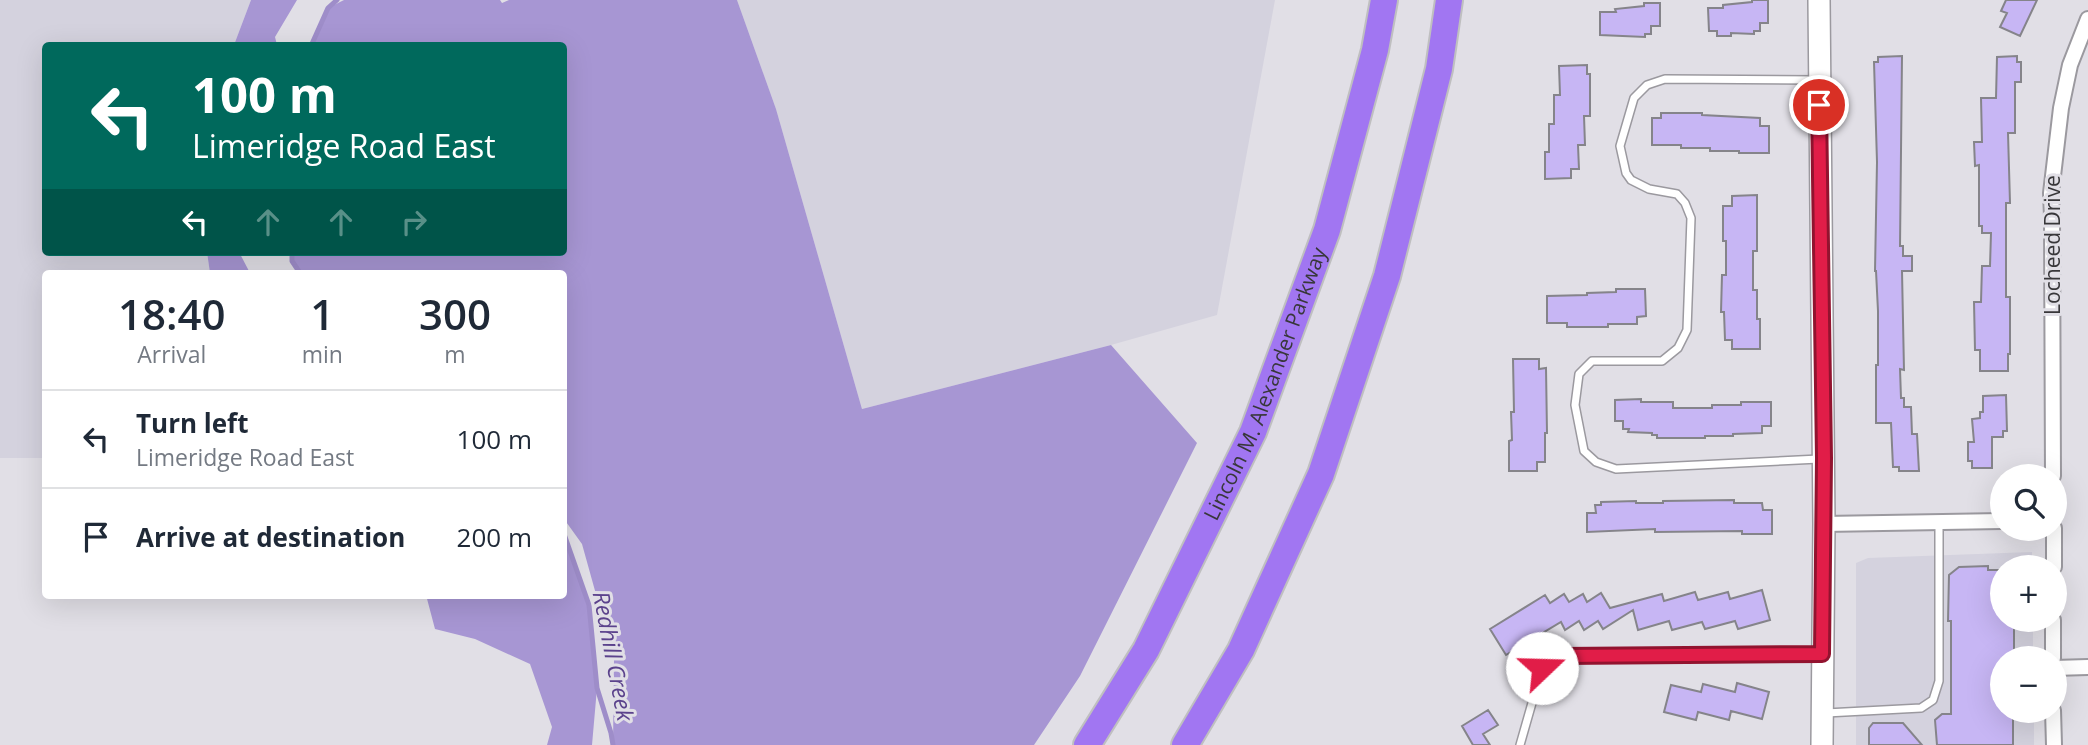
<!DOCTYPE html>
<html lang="en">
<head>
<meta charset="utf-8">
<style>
	:root { --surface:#fff; --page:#f6f6f7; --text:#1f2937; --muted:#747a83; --line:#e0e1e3 }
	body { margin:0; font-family:"Open Sans",sans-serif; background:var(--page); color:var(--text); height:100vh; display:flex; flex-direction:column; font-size:26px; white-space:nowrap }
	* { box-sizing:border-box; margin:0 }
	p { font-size:23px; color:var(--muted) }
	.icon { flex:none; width:38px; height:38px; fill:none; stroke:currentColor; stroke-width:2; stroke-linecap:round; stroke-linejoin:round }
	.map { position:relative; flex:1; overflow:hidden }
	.sheet { position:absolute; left:42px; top:270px; width:525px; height:329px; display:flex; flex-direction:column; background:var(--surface); border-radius:7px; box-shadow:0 7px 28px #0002 }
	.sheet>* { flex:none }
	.hud { position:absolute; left:42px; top:42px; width:525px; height:214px; border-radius:7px; box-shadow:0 7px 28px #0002; background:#00695c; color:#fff; overflow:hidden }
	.buttons { position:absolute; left:1990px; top:464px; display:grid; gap:14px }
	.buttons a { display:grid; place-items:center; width:77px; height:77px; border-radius:50%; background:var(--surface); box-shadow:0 7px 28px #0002; font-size:35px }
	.pin { position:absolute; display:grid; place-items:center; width:60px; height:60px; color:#fff; margin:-30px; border:4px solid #fff; border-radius:50%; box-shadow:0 2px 7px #0007 }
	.me { position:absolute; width:77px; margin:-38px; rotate:69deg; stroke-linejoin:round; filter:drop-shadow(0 0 5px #0008) }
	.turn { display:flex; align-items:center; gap:24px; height:147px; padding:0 35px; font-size:32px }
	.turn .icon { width:91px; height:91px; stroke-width:2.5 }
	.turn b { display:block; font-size:49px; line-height:60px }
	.lanes { display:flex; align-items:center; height:66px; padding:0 35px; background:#0003; justify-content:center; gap:35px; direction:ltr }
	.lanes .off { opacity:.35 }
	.eta { display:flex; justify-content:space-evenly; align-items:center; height:119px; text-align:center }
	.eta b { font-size:42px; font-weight:600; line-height:49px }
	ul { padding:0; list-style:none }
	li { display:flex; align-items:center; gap:21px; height:98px; padding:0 35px; border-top:2px solid var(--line) }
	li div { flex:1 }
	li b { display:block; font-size:26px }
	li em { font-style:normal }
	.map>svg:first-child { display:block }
</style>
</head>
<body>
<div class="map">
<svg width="2088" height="745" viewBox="0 0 2088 745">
	<rect width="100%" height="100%" fill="#e1dfe6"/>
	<!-- built -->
	<path fill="#d4d2de" d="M0,0h251l-17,45 -188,1v206h161l3,21h-164l-1,185h-45z
		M737,0h538l-58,315 -106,30 -249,64 -86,-300z
		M2032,552v15h-30v53h31v38h-31v52l32,1v34h-178v-182l12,-5z"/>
	<!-- forest -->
	<path fill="#a796d3" d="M251,0h46l-22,37 2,8h-43z
		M344,0h156l2,3 7,-3h228l39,109 86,300 249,-64 86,98 -117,233 -46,69h-421l1,-86 -32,-115 -18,-25v-246h-264l-8,-12v-9h272v-206l-253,-1 17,-37z
		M207,252h32l11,21h-40z
		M564,534l25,71 8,83 -5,57h-45l5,-18 -22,-63 -55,-25 -40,-10 -9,-34h138z"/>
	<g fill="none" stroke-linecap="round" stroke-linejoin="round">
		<!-- stream -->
		<path stroke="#9e8dc9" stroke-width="5" d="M311,46l17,-38 9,-8
			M292,252v9l8,12
			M564,534l25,71 8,83 14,45 2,12"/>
	</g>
	<!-- building -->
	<path fill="#c7b6f4" stroke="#85848a" stroke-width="2" d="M1752,0h16v23h-8v8h-6v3l-23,-1v3h-14v-5h-8l-1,-23h15v-3l29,-3z
		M2006,0h31l-17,36 -20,-9 7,-14 -6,-2z
		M1644,3h16v23h-9v8h-6v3l-45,-2v-23h16l-1,-3 29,-3z
		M1902,56l-2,190h3v10h9v15h-10l2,99 -4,-1 1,29h3v9h7l1,27h5l2,37h-20v-4h-6l-2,-44h-15v-58h2v-54l-2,-40h-1l2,-109 -3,-100h4v-5z
		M2017,56v6h4v20h-6v51h-7l2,70h-4v94h4v57h-2v17h-28v-21h-5l-1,-48h7l1,-36h8l1,-33h-9v-7h-3v-61l-4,1 -1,-24h8l-1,-44h15l1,-41z
		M1587,65v9h3v42h-6l1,29h-7l1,24h-8v9l-26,1v-27h4v-28h5v-29h6l-1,-29z
		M1661,113h41v2l58,3v8h9v27h-30v-2h-29v-3h-29v-3h-29v-27h9z
		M1757,195v56h-4v39h4v29h3v30h-28v-9h-7l-1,-28h-3l1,-37h4v-34h-3v-35h9v-10z
		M1616,289h29l1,27 -9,1v7h-29v3h-41v-4h-20v-27l40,-1v-2l29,-1z
		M1513,359h26v10l7,-1 1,65h-2v29h-8v9h-28v-30l3,-1 -1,-28h3z
		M2006,395l1,36h-4v6h-11v31h-20v-7h-4v-19h6l-2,-23 8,-1v-6h3v-16z
		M1641,399v3h32v6h39v-3h29v-3h30v24h-9v7l-29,1v2h-28v2h-48v-3h-5v-2l-24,-1 1,-3h-6v-8h-8v-21z
		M1734,500v3h28l1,7h9v24h-30v-3l-87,1v-3l-68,3v-19h9l-1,-8h6v-3l35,-1v2h27v-2z
		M1988,566v4h14v50h12v38h-12v52h11v35h-76l-2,-25 7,-6h9v-93h-3l1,-46 10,-8z
		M1762,590l8,30 -32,9 -3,-8 -30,8 -3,-7 -30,8 -3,-9 -31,9 -5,-20 -30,19 -5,-8 -14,9 -5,-9 -14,9 -4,-8 -55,33 -16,-26 55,-34 5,8 14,-9 5,8 14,-8 4,8 14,-9 9,15 52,-14 2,7 31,-9 3,8 30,-8 2,7z
		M1737,683l32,9 -7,27 -31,-8 -2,9 -31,-8 -2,8 -32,-8 7,-27 30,7 2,-8 32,8z
		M1488,710l10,15 -15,9 7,11h-17l-11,-19z
		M1873,723h30l19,22h-53v-17z"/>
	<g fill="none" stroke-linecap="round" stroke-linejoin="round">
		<!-- lane casing -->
		<g stroke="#9b999f" stroke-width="10">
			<path id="lane" d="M1817,80l-152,-1 -18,6 -13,13 -14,48 6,27 5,7 18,9 28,5 8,9 6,15 -4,112 -9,18 -16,13h-70l-13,13 -4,31 9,46 12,11 20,7 203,-10
				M1826,713l95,-5 12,-8 6,-19v-158
				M1520,745l22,-77 19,-12 261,-2"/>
		</g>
		<!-- street casing -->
		<g stroke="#9b999f" stroke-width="18">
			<path id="street" d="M2053,476l-1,-260 -1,-23 10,-85 9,-43 18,-46
				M1824,524l178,-3
				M2054,567v-39
				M2053,658v-38
				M2054,668l34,-1
				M2053,710l1,35"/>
		</g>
		<!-- secondary casing -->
		<g stroke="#9b999f" stroke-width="24">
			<path id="secondary" d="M1819,0l5,524 -2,221"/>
		</g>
		<!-- highway casing -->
		<g stroke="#bfbfc0" stroke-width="30">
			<g id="highway">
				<path id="s1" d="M1087,745l59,-95 107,-218 74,-202 48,-180 9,-50"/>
				<path d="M1185,745l56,-95 80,-176 66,-198 52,-207 10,-69"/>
			</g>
		</g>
		<!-- lane -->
		<use href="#lane" stroke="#fff" stroke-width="7"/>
		<!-- street -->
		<use href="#street" stroke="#fff" stroke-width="14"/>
		<!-- secondary -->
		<use href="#secondary" stroke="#fff" stroke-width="21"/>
		<!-- highway -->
		<use href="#highway" stroke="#a176f2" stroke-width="26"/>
	</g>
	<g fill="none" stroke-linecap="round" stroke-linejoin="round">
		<!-- route casing -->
		<g stroke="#92132f" stroke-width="18">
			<path id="route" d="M1542,668l19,-12 261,-2 2,-196 -5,-353"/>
		</g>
		<!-- route -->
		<use href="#route" stroke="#e11d48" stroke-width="12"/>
	</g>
	<g text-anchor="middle" stroke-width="6" stroke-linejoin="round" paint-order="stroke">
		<!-- street labels -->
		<g font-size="21" fill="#38373a" stroke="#e1dfe6">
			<text transform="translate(2053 245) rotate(-90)" y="7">Locheed Drive</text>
			<text dy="7" stroke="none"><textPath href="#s1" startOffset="404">Lincoln M. Alexander Parkway</textPath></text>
		</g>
		<!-- water labels -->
		<g font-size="23" font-style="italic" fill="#5b428c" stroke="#e1dfe6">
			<text transform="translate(613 656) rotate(79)" y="8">Redhill Creek</text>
		</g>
	</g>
</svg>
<div class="buttons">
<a><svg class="icon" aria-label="search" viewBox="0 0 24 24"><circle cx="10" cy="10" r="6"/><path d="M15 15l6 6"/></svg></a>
<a>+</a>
<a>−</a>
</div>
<div class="pin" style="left:1819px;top:105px;background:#d93025"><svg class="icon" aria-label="arrive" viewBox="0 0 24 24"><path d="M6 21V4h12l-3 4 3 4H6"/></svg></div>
<svg class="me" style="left:1542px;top:668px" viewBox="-20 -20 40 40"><circle r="19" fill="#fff"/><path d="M0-13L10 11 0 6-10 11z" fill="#e11d48"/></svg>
<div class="hud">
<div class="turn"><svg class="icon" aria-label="left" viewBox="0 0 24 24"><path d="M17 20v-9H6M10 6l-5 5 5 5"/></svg><div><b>100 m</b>Limeridge Road East</div></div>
<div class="lanes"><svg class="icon" aria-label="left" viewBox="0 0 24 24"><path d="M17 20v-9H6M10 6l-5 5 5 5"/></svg><svg class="icon off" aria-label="ahead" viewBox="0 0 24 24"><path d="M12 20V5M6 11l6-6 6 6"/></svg><svg class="icon off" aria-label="ahead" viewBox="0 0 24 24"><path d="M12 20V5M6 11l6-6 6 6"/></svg><svg class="icon off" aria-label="right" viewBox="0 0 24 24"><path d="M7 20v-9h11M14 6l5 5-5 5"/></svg></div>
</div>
<section class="sheet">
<div class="eta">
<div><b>18:40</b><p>Arrival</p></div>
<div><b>1</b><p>min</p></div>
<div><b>300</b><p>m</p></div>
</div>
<ul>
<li><svg class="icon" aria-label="left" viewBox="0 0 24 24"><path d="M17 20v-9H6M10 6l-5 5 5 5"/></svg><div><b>Turn left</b><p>Limeridge Road East</p></div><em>100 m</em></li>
<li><svg class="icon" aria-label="arrive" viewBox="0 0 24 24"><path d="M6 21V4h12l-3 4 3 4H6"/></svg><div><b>Arrive at destination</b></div><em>200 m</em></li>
</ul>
</section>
</div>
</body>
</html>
